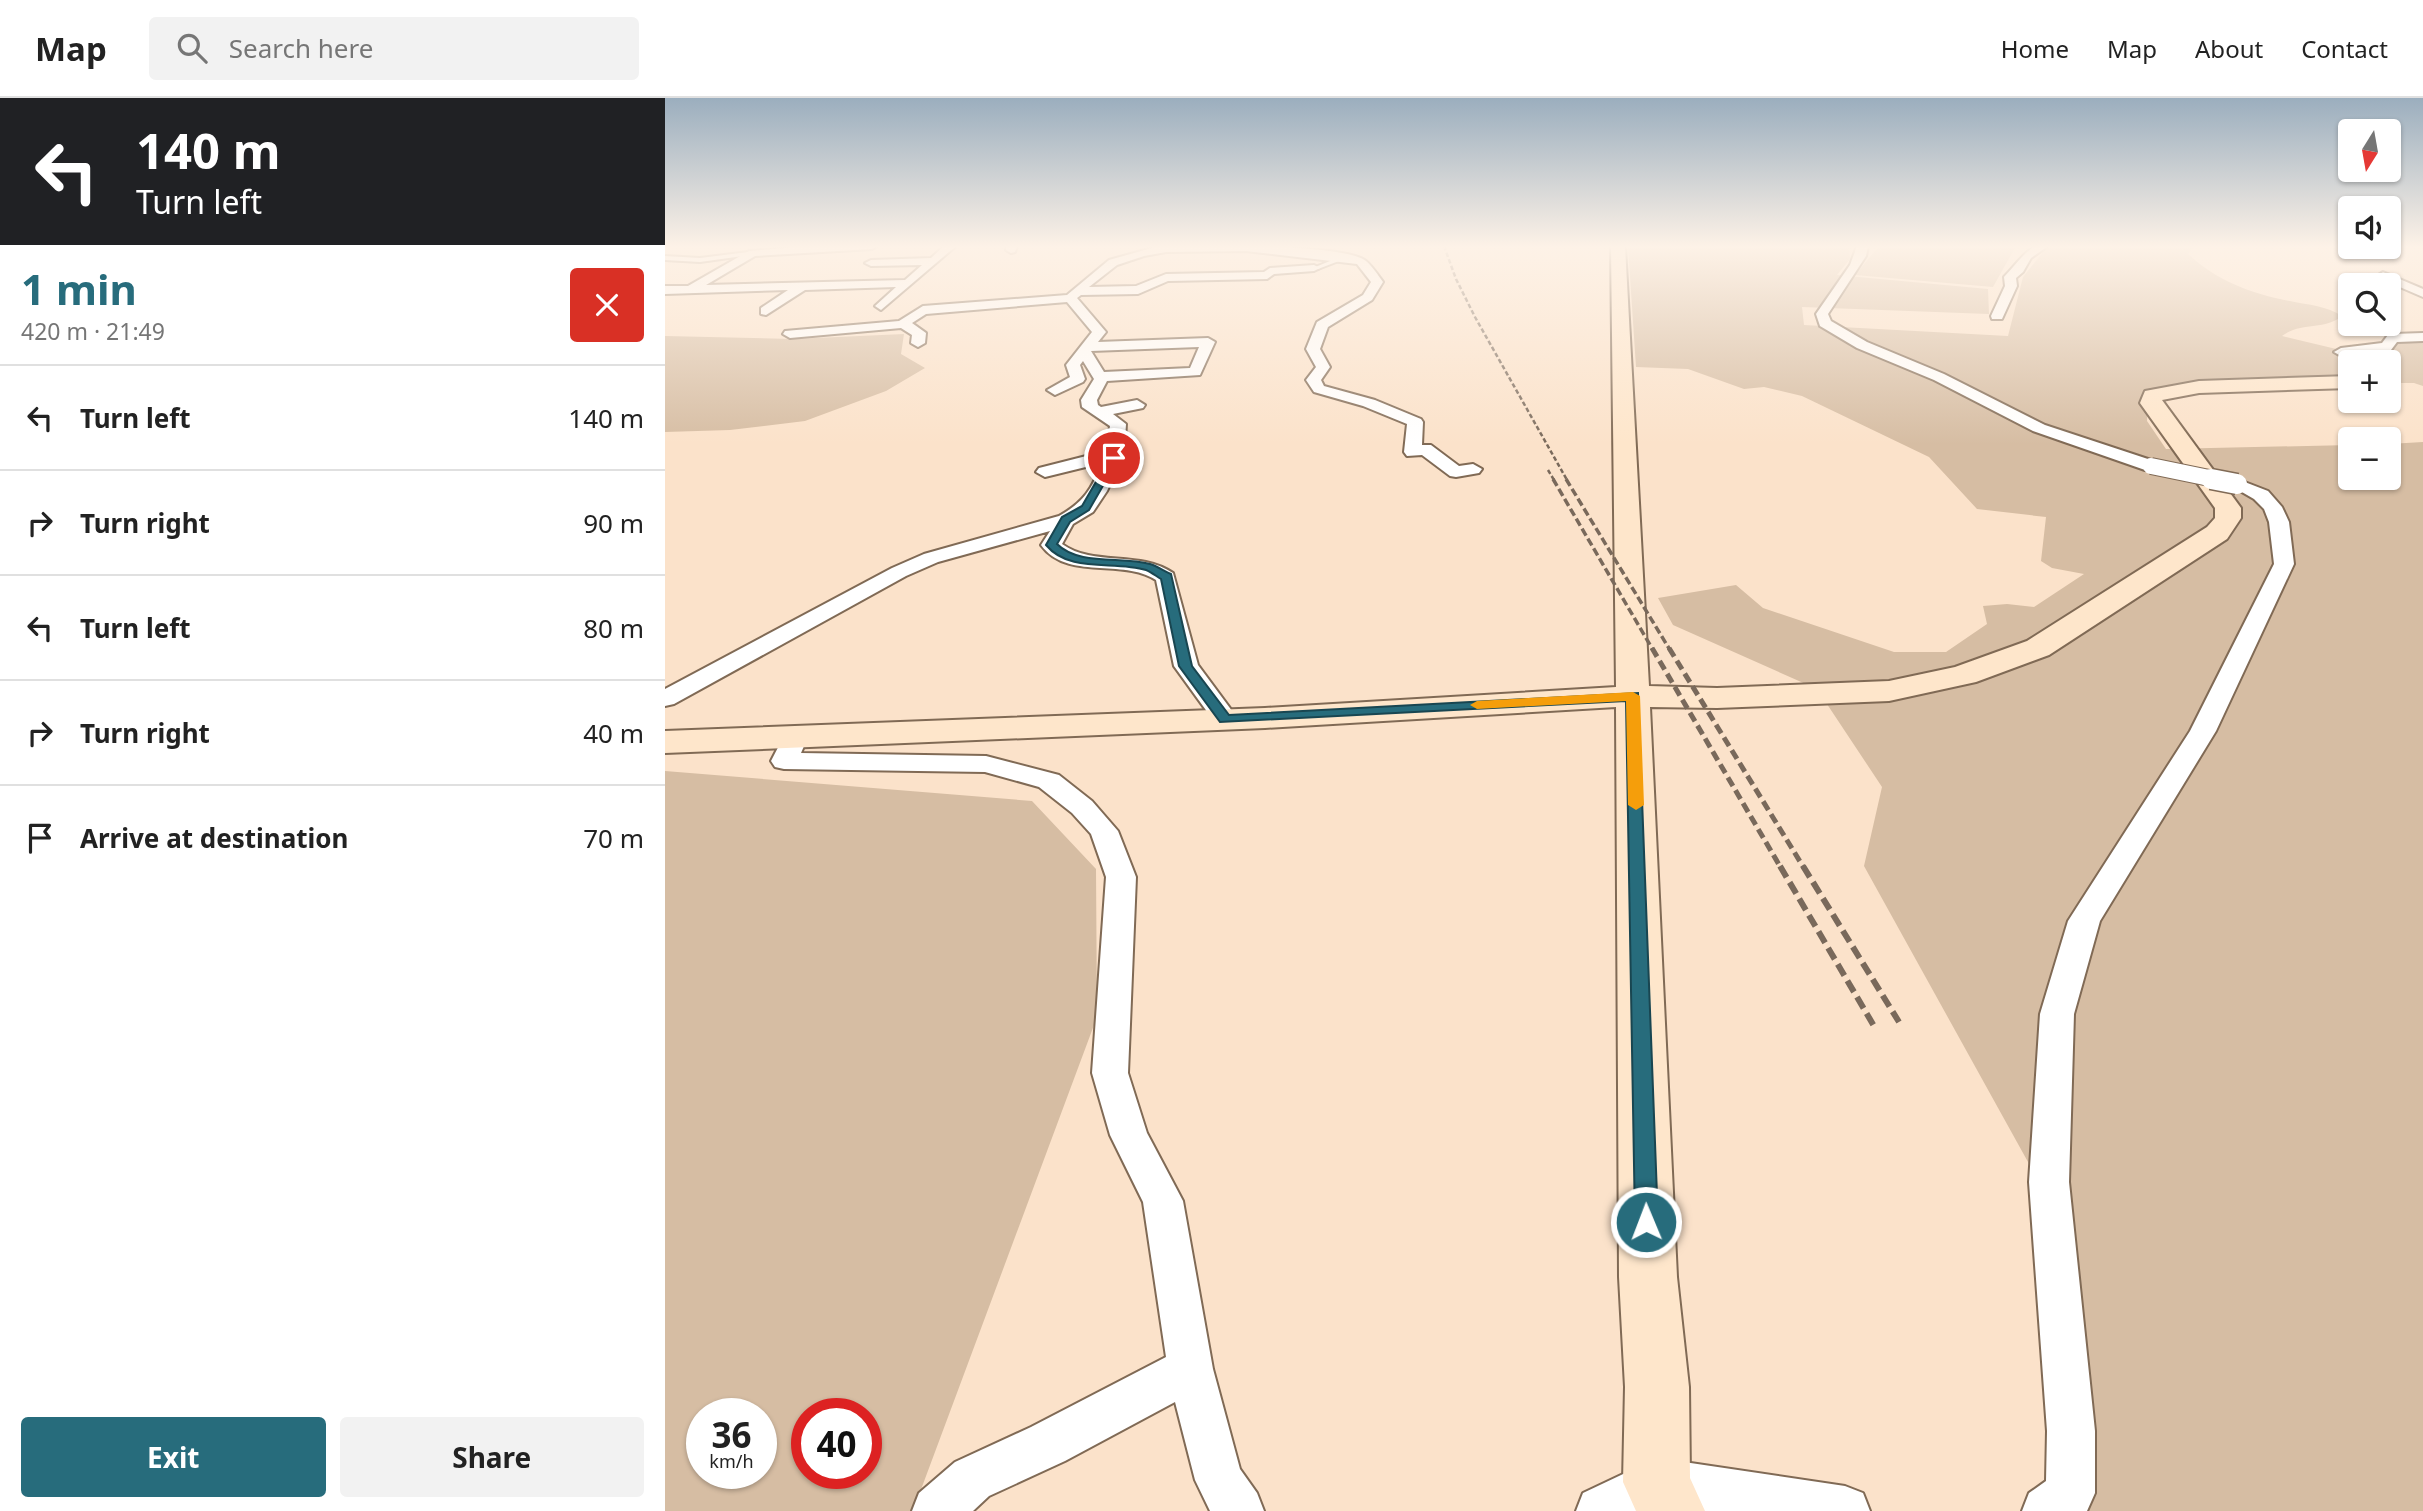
<!DOCTYPE html>
<html lang="en">
<head>
<meta charset="utf-8">
<style>
	:root { --surface:#fff; --page:#f2f2f2; --text:#222; --muted:#767676; --line:#e0e0e0; --accent:#276c7c }
	body { margin:0; font-family:"Noto Sans",sans-serif; background:var(--page); color:var(--text); height:100vh; display:flex; flex-direction:column; font-size:26px; white-space:nowrap }
	* { box-sizing:border-box; margin:0 }
	p { font-size:23px; color:var(--muted) }
	.icon { flex:none; width:38px; height:38px; fill:none; stroke:currentColor; stroke-width:2; stroke-linecap:round; stroke-linejoin:round }
	.map { position:relative; flex:1; overflow:hidden }
	.panel { display:flex; flex-direction:column; background:var(--surface); width:665px }
	.panel>* { flex:none }
	.top-card { background:#202124; color:#fff; overflow:hidden }
	.needle { width:46px; rotate:191deg }
	.controls { position:absolute; left:1673px; top:21px; display:grid; gap:14px }
	.controls a { display:grid; place-items:center; width:63px; height:63px; border-radius:7px; background:var(--surface); box-shadow:0 2px 5px #0004; font-size:35px }
	.speed { position:absolute; left:21px; top:1300px; display:flex; gap:14px; font-size:35px; font-weight:700; text-align:center }
	.speed>* { display:grid; place-content:center; width:91px; height:91px; border-radius:50%; background:var(--surface); box-shadow:0 2px 5px #0004; line-height:1 }
	.speed small { font-size:18px; font-weight:400 }
	.speed .limit { border:10px solid #d22; background:#fff; color:#111 }
	.pin { position:absolute; display:grid; place-items:center; width:60px; height:60px; color:#fff; margin:-30px; border:4px solid #fff; border-radius:50%; box-shadow:0 2px 7px #0007 }
	.me { position:absolute; width:77px; margin:-38px; rotate:359deg; stroke-linejoin:round; filter:drop-shadow(0 0 5px #0008) }
	.turn { display:flex; align-items:center; gap:24px; height:147px; padding:0 21px; font-size:32px }
	.turn .icon { width:91px; height:91px; stroke-width:2.5 }
	.turn b { display:block; font-size:49px; line-height:60px }
	.round { display:grid; place-items:center; flex:none; width:74px; height:74px; border-radius:7px; background:var(--page) }
	.head { display:flex; align-items:center; justify-content:space-between; height:119px; padding:0 21px }
	h1 { font-size:42px; font-weight:700; line-height:52px; color:var(--accent) }
	.button { display:flex; gap:14px; margin-top:auto; padding:14px 21px }
	.button a { flex:1; height:80px; border-radius:7px; background:var(--accent); color:#fff; font-size:28px; font-weight:700; line-height:80px; text-align:center }
	.button a+a { background:var(--page); color:var(--text) }
	ul { padding:0; list-style:none }
	li { display:flex; align-items:center; gap:21px; height:105px; padding:0 21px; border-top:2px solid var(--line) }
	li div { flex:1 }
	li b { display:block; font-size:26px }
	li em { font-style:normal }
	header { display:flex; align-items:center; gap:42px; box-sizing:border-box; height:98px; padding:0 35px; background:var(--surface); border-bottom:2px solid var(--line) }
	header strong { font-size:33px }
	nav { display:flex; gap:38px; margin-inline-start:auto; font-size:24px }
	.search { width:490px; height:63px; background:var(--page); display:flex; align-items:center; gap:18px; box-sizing:border-box; padding:0 24px; border-radius:7px; color:var(--muted); font-size:26px }
	main { display:flex; flex:1; min-height:0 }
	.map>svg:first-child { display:block }
</style>
</head>
<body>
<header>
<strong>Map</strong>
<div class="search"><svg class="icon" aria-label="search" viewBox="0 0 24 24"><circle cx="10" cy="10" r="6"/><path d="M15 15l6 6"/></svg>Search here</div>
<nav><a>Home</a><a>Map</a><a>About</a><a>Contact</a></nav>
</header>
<main>
<section class="panel">
<div class="top-card">
<div class="turn"><svg class="icon" aria-label="left" viewBox="0 0 24 24"><path d="M17 20v-9H6M10 6l-5 5 5 5"/></svg><div><b>140 m</b>Turn left</div></div>
</div>
<div class="head"><div><h1>1 min</h1><p>420 m · 21:49</p></div><a class="round" style="background:#d93025;color:#fff"><svg class="icon" aria-label="close" viewBox="0 0 24 24"><path d="M6 6l12 12M18 6L6 18"/></svg></a></div>
<ul>
<li><svg class="icon" aria-label="left" viewBox="0 0 24 24"><path d="M17 20v-9H6M10 6l-5 5 5 5"/></svg><div><b>Turn left</b></div><em>140 m</em></li>
<li><svg class="icon" aria-label="right" viewBox="0 0 24 24"><path d="M7 20v-9h11M14 6l5 5-5 5"/></svg><div><b>Turn right</b></div><em>90 m</em></li>
<li><svg class="icon" aria-label="left" viewBox="0 0 24 24"><path d="M17 20v-9H6M10 6l-5 5 5 5"/></svg><div><b>Turn left</b></div><em>80 m</em></li>
<li><svg class="icon" aria-label="right" viewBox="0 0 24 24"><path d="M7 20v-9h11M14 6l5 5-5 5"/></svg><div><b>Turn right</b></div><em>40 m</em></li>
<li><svg class="icon" aria-label="arrive" viewBox="0 0 24 24"><path d="M6 21V4h12l-3 4 3 4H6"/></svg><div><b>Arrive at destination</b></div><em>70 m</em></li>
</ul>
<div class="button"><a>Exit</a><a>Share</a></div>
</section>
<div class="map">
<svg width="1758" height="1413" viewBox="0 0 1758 1413">
	<rect width="100%" height="100%" fill="#fbe2ca"/>
	<!-- green -->
	<path fill="#d6bda3" fill-rule="evenodd" d="M963,148h221l1,13 -13,16 151,14 1,25 -187,-7 2,18 204,11 15,-59 25,-31h146l-6,8c29,27 64,40 102,47 19,4 37,5 52,15 -18,15 -40,5 -60,20l71,17 39,-5 9,-7 22,-2v47l-9,-3h-25v-21h-39v22l-164,5 -38,8 -1,24 19,28 184,-4v33h39v-34l34,-2v1069h-364l-26,-340 -169,-305 18,-79 -65,-98 -144,-64 -15,-27 78,-13 27,23 131,44h52l41,-28 -4,-18 24,-2 27,3 50,-33 -32,-6 -11,-7 5,-44 -69,-8 -48,-52 -127,-61 -38,-9 -20,2 -56,-20 -52,-2z
		M1214,148h137l-23,41 -138,-12z
		M239,236l-3,20 24,14 -39,23 -81,30 -75,9 -65,2v-96l128,3z
		M0,673l367,30 64,68 1,148 -184,494h-248zM37,1316h59v60h-59zM142,1316h59v60h-59z"/>
	<g fill="none" stroke-linecap="round" stroke-linejoin="round">
		<!-- lane casing -->
		<g stroke="#806a55" stroke-width="4">
			<path id="lane" d="M83,154l2,3 -50,7 -35,-2v-4l35,2z
				M677,158l2,3 -26,10 -5,-1z"/>
		</g>
		<!-- street casing -->
		<g stroke="#806a55" stroke-width="4">
			<path id="street" d="M145,148h67l-5,3 -117,7 -49,29 199,-5 17,-15 -51,1 -6,-3 6,-3 60,-2 13,-12h12l-75,64 -6,-4 21,-19 -91,3 -39,25 -5,-1v-6l27,-18 -123,4v-8h23l61,-35z
				M341,148h11l-2,6 -4,1 -5,-3z
				M494,148c35,0 185,-3 207,15 6,5 12,14 17,21l-11,18 -44,27 -8,22 10,18 -9,13 3,6 51,14 46,19 2,3 -1,23h9l28,21 14,-2 9,5 -3,4 -23,4 -6,-1 -28,-21 -15,1 -3,-4 3,-28 -44,-18 -49,-14 -8,-12 10,-13 -10,-18 11,-27 46,-27 8,-13 -14,-18 -111,-13 -80,1 -22,4 -27,9 -28,22 47,-1 30,-12 98,-2 6,-4 44,-3 6,3 -6,3 -40,3 -7,5 -99,2 -30,13 -57,1 -4,3 29,34 -8,10 110,-4 7,4 -15,33 -93,6 -10,19 1,5 3,2 36,-7 8,5 -2,3 -30,6 13,10 -2,30 -17,37 -14,21 -20,12 -11,20c32,23 77,6 111,29l25,92 40,54 -4,5 -9,3 -9,-3 -42,-58 -18,-86c-33,-22 -89,1 -115,-35l9,-14 -112,31 -32,14 -232,128 -9,2v-17l227,-121 32,-14 135,-38c25,-14 33,-27 43,-53l-57,14 -9,-5 3,-4 67,-17 4,-25 -28,-19 -1,-7 13,-21 -11,-18 -3,4 5,14 -2,3 -28,13 -8,-5 23,-13 -4,-12 26,-33 -25,-30 -141,12 -14,9 14,10 -1,10 -7,4 -7,-4 1,-8 -11,-7 -111,10 -7,-4 2,-3 114,-10 24,-15 144,-11 42,-35zM534,249l-9,21 -86,4 -13,-21z
				M1192,148h11l-2,10 -38,58 3,7 36,21 77,32 101,51 112,37 3,4 -3,4h-12l-112,-39 -99,-51 -77,-32 -37,-22 -4,-12 34,-49z
				M1370,148h13l-17,12 -8,14 -7,6 1,8 -15,33h-10l-1,-3 14,-30 -1,-9c11,-11 18,-23 31,-31z
				M1718,174l40,17v8l-44,-19 -2,-2z
				M1758,235v8l-26,1 -6,8 -5,1 -45,5 -7,-4 7,-4 41,-5 6,-8 5,-1z
				M1572,381l31,12 14,16 7,15 5,42 -78,167 -116,190 -26,93 -5,168 26,249v62l-8,18h-65l7,-18 17,-12 1,-50 -18,-249 11,-168 28,-93 122,-190 84,-167 -5,-42 -5,-13 -10,-10 -26,-15z
				M130,631l9,3 4,5 -7,16 185,3 73,19 33,26 26,30 18,46 -8,196 19,60 36,68 30,168 27,100 17,24 7,18h-54l-15,-31 -20,-78 -110,59 -76,35 -16,15h-61l7,-18 36,-31 76,-35 135,-70 -23,-155 -33,-67 -18,-62 14,-196 -15,-43 -19,-21 -33,-26 -54,-15 -201,-3 -9,-2 -4,-6 15,-29z
				M992,1360l188,28 18,7 7,18h-184l-26,-4 -8,4h-76l7,-18z"/>
		</g>
		<!-- secondary casing -->
		<g stroke="#806a55" stroke-width="4">
			<path id="secondary" d="M946,148h14l24,440 68,2 172,-7 66,-14 72,-26 180,-114 8,-9v-10l-75,-105 5,-12 54,-10 151,-5v12l-151,5 -37,7 79,108v10l-14,21 -178,116 -73,27 -87,19 -172,7 -67,-1 27,570 12,110 1,91 15,33h-69l-13,-29 2,-95 -6,-110 -3,-570 -351,21 -600,25v-22l600,-23 351,-21z"/>
		</g>
		<!-- lane -->
		<use href="#lane" fill="#fff" fill-rule="evenodd"/>
		<!-- street -->
		<use href="#street" fill="#fff" fill-rule="evenodd"/>
		<!-- secondary -->
		<use href="#secondary" fill="#fee6cb" fill-rule="evenodd"/>
		<!-- rail-far3 -->
		<path stroke="#79695b" stroke-width="2.5" stroke-dasharray="4.5 2.5" stroke-linecap="butt" d="M779,148l12,33 19,38 92,163
			M883,372l6,10"/>
		<!-- rail-far2 -->
		<path stroke="#79695b" stroke-width="3.5" stroke-dasharray="8 3.5" stroke-linecap="butt" d="M888,381l100,171
			M901,381l104,171"/>
		<!-- rail-far1 -->
		<path stroke="#79695b" stroke-width="5" stroke-dasharray="10 5" stroke-linecap="butt" d="M987,550l129,220
			M1004,550l135,220"/>
		<!-- rail -->
		<path stroke="#79695b" stroke-width="6" stroke-dasharray="13 6" stroke-linecap="butt" d="M1115,768l94,160
			M1138,768l96,156"/>
		<!-- street-bridge-far1 casing -->
		<g stroke="#806a55" stroke-width="18" stroke-linecap="butt">
			<path id="street-bridge-far1" d="M1486,368l68,14"/>
		</g>
		<!-- street-bridge casing -->
		<g stroke="#806a55" stroke-width="23" stroke-linecap="butt">
			<path id="street-bridge" d="M1546,381l26,5"/>
		</g>
		<!-- street-bridge-far1 -->
		<use href="#street-bridge-far1" stroke="#fff" stroke-width="16"/>
		<!-- street-bridge -->
		<use href="#street-bridge" stroke="#fff" stroke-width="20"/>
	</g>
	<!-- sky -->
	<linearGradient id="sky" x2="0" y2="1"><stop stop-color="#9baebe"/><stop offset="0.43" stop-color="#fdf2e7"/><stop offset="1" stop-color="#fdf2e7" stop-opacity="0"/></linearGradient>
	<rect width="1758" height="346" fill="url(#sky)"/>
	<!-- route -->
	<path fill="#276c7c" stroke="#194651" stroke-width="2" d="M446,358l8,2 -30,52 -19,12 -13,22c22,22 65,12 93,20 7,2 14,7 21,10l21,92 37,49 409,-22 20,529 -4,7 -8,3 -8,-3 -3,-7 -9,-521 -406,21 -41,-56 -18,-87c-5,-3 -10,-7 -15,-9 -32,-10 -76,4 -100,-25l16,-28 20,-11z"/>
	<!-- slow -->
	<path fill="#f59e0b" d="M968,594l7,4 4,109 -8,5 -8,-5 -2,-104 -149,8 -7,-4 7,-4z"/>
</svg>
<div class="controls">
<a><svg class="needle" viewBox="-14 -14 28 28"><path d="M0-13l5 13h-10z" fill="#e53935"/><path d="M0 13l5-13h-10z" fill="#767676"/></svg></a>
<a><svg class="icon" aria-label="sound" viewBox="0 0 24 24"><path d="M4 9h4l5-4v14l-5-4H4zM17 9q2 3 0 6"/></svg></a>
<a><svg class="icon" aria-label="search" viewBox="0 0 24 24"><circle cx="10" cy="10" r="6"/><path d="M15 15l6 6"/></svg></a>
<a>+</a>
<a>−</a>
</div>
<div class="speed"><div>36<small>km/h</small></div><div class="limit">40</div></div>
<div class="pin" style="left:449px;top:360px;background:#d93025"><svg class="icon" aria-label="arrive" viewBox="0 0 24 24"><path d="M6 21V4h12l-3 4 3 4H6"/></svg></div>
<svg class="me" style="left:981px;top:1124px" viewBox="-20 -20 40 40"><circle r="17" fill="#276c7c" stroke="#fff" stroke-width="3"/><path d="M0-11L8 9 0 5-8 9z" fill="#fff"/></svg>
</div>
</main>
</body>
</html>
